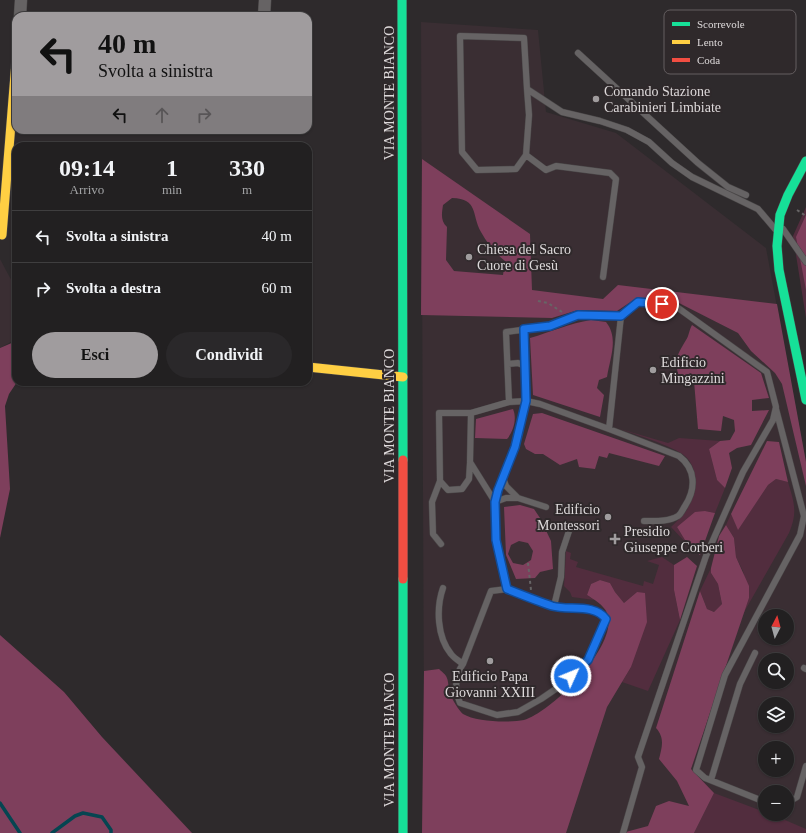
<!DOCTYPE html>
<html lang="it">
<head>
<meta charset="utf-8">
<style>
	:root { --surface:#222021; --page:#2a282a; --text:#f1f3f6; --muted:#a2a3a5; --line:#3f3e3f; --accent:#a09c9e }
	body { margin:0; font-family:"Times New Roman",serif; background:var(--page); color:var(--text); height:100vh; display:flex; flex-direction:column; font-size:15px; white-space:nowrap }
	* { box-sizing:border-box; margin:0 }
	p { font-size:13px; color:var(--muted) }
	.icon { flex:none; width:22px; height:22px; fill:none; stroke:currentColor; stroke-width:2; stroke-linecap:round; stroke-linejoin:round }
	.map { position:relative; flex:1; overflow:hidden }
	.sheet { position:absolute; left:12px; top:142px; width:300px; height:244px; display:flex; flex-direction:column; background:var(--surface); border-radius:12px; box-shadow:0 1px 3px #0004,0 0 0 1px var(--line) }
	.sheet>* { flex:none }
	.top-card { position:absolute; left:12px; top:12px; width:300px; height:122px; border-radius:12px; box-shadow:0 1px 3px #0004,0 0 0 1px var(--line); background:#a09c9e; color:#111; overflow:hidden }
	.needle { width:26px; rotate:6deg }
	.controls { position:absolute; left:758px; top:609px; display:grid; gap:8px }
	.controls a { display:grid; place-items:center; width:36px; height:36px; border-radius:50%; background:var(--surface); box-shadow:0 1px 3px #0004,0 0 0 1px var(--line); font-size:20px }
	.pin { position:absolute; display:grid; place-items:center; width:34px; height:34px; color:#fff; margin:-17px; border:2px solid #fff; border-radius:50%; box-shadow:0 1px 4px #0007 }
	.me { position:absolute; width:44px; margin:-22px; rotate:46deg; stroke-linejoin:round; filter:drop-shadow(0 0 3px #0008) }
	.turn { display:flex; align-items:center; gap:14px; height:84px; padding:0 20px; font-size:18px }
	.turn .icon { width:52px; height:52px; stroke-width:2.5 }
	.turn b { display:block; font-size:28px; line-height:34px }
	.lanes { display:flex; align-items:center; height:38px; padding:0 20px; background:#0003; justify-content:center; gap:20px; direction:ltr }
	.lanes .off { opacity:.35 }
	.eta { display:flex; justify-content:space-evenly; align-items:center; height:68px; text-align:center }
	.eta b { font-size:24px; font-weight:800; line-height:28px }
	.action { display:flex; gap:8px; margin-top:auto; padding:8px 20px }
	.action a { flex:1; height:46px; border-radius:24px; background:var(--accent); color:#111; font-size:16px; font-weight:800; line-height:46px; text-align:center }
	.action a+a { background:var(--page); color:var(--text) }
	ul { padding:0; list-style:none }
	li { display:flex; align-items:center; gap:12px; height:52px; padding:0 20px; border-top:1px solid var(--line) }
	li div { flex:1 }
	li b { display:block; font-size:15px }
	li em { font-style:normal }
	.map>svg:first-child { display:block }
</style>
</head>
<body>
<div class="map">
<svg width="806" height="833" viewBox="0 0 806 833">
	<rect width="100%" height="100%" fill="#2e2a2c"/>
	<!-- built -->
	<path fill="#3a2e33" fill-rule="evenodd" d="M421,22l117,8 8,82 70,21 150,115 40,214v371h-383l1,-108zM765,616h22v22h-22zM765,660h22v22h-22zM765,704h22v22h-22zM765,748h22v22h-22zM765,792h22v22h-22z
		M0,259l16,30v50l-16,9z"/>
	<!-- green -->
	<path fill="#522d3e" d="M806,207v111l-13,-82z
		M620,429l48,14 11,-5 41,3 -11,8 8,31 8,8 -10,25 -10,-2 -28,16 11,18 -17,-18c15,-15 18,-16 23,-37 2,-12 1,-25 -9,-34 -12,-10 -48,-21 -65,-27z
		M776,479l12,3c6,20 10,30 1,51l-46,81 6,-16 -6,-27 -7,-14 -2,-19 -8,-13 5,-11 7,15 30,-44z
		M566,551l5,2 -1,6 8,3 -2,5 67,19 1,-5 9,3 6,-19 -12,-4 15,-4 12,8v25l6,30 -32,71 -26,-9 9,-15 6,-75 -13,11 -9,-11 -5,-9 -10,-3 -9,4 -4,11 7,5 -22,-3 -2,-5 -6,-6z
		M711,568v5l7,11 4,20 -8,8 -7,-3 -7,-18z
		M714,793l51,19v2h6l35,15v4h-112z"/>
	<!-- forest -->
	<path fill="#7e3f5c" fill-rule="evenodd" d="M422,159l108,75 2,56 71,9 15,-14 159,19 29,158v24l-24,-102 -7,-11 -24,-22 -13,-18 -61,-31 -42,-3 -18,12 -39,-1 -26,8 -131,-3zM452,198c27,1 19,16 29,34 6,11 15,22 24,29l-2,14 -49,-4 -8,-11 1,-33c-7,-7 -5,-14 -4,-22z
		M806,215v75l-10,-53z
		M591,320l15,2c13,16 4,36 1,55l-8,3 -2,8 7,7 -4,22 -67,-22 -3,-57c21,-6 40,-15 61,-18z
		M692,325l69,48 8,25 -17,2v11l17,-1 -18,35 -14,3 -8,5 3,15 -7,20 -8,-8 -8,-31 11,-8 10,-1 5,-9 -1,-11 -11,-4 -2,15 -23,-2 -4,-48 -15,-1c-4,-22 -4,-21 7,-40 3,-4 3,-10 6,-15z
		M14,342l2,9 1,31 -8,12 -4,12 5,83 -10,49v-190z
		M513,409c4,9 1,22 -6,30l-32,-1 1,-19z
		M542,413l123,43 -6,10 -50,-13 -2,5 -8,-2 -4,13 -16,-2 -2,-8 -17,6 -17,-11h-8l-9,-5 -2,-5 9,-30z
		M767,441l12,1 9,40 -12,-3 -8,6 -30,45 -7,-16z
		M520,505l14,4 6,9 11,23 2,28 -13,3 -5,6 -19,1 -10,-24 -2,-48zM519,541l9,2 5,8 -2,9 -8,5 -10,-2 -5,-9 3,-9z
		M705,511l10,2 -15,42 -12,-10 -11,-18 18,-15z
		M726,525l8,13 2,19 13,29v12l-58,171 23,24 -20,40h-72l26,-7 8,-20 13,-5 20,5 -12,-25 -18,-22c3,-12 6,-21 -3,-31l44,-137 7,18 7,3 8,-8 -4,-20 -7,-11v-5l8,-32z
		M687,557l10,9 -17,54 -6,-30v-25z
		M600,580l10,3 5,9 9,11 13,-11 8,1 2,29 -16,45 -24,40 -41,126h-144l2,-162 15,-2c2,2 6,5 7,7 3,5 2,12 4,18 2,5 9,17 13,20 13,8 46,9 61,6 28,-8 96,-76 83,-107 -3,-8 -14,-14 -20,-18l4,-11z
		M0,635l64,57 38,45 90,96h-192z"/>
	<g fill="none" stroke-linecap="round" stroke-linejoin="round">
		<!-- stream -->
		<path stroke="#054551" stroke-width="3.5" d="M0,803l20,30
			M52,833l23,-17 8,-3 19,4 9,13v3"/>
		<!-- lane casing -->
		<g stroke="#4a4748" stroke-width="7">
			<path id="lane" d="M578,53l120,110 30,24 18,8
				M527,89l2,26 -3,40 -10,14 -39,1 -15,-18 -2,-116 64,2 3,51 35,23 38,9 27,9 22,12 23,21 20,14 66,32 17,20
				M526,155l20,15 10,-4 54,7 6,6 -13,98
				M783,229l23,33
				M508,364l10,-1 7,3
				M509,402l-3,-70 44,-6 28,-11 43,1 17,-15 36,4 93,67 9,35 -3,13 -30,52 -37,84 -68,201 4,10 -19,66
				M471,413l38,-11 17,-1 14,3 69,25 70,27c17,13 17,33 6,50 -2,3 -4,8 -7,10 -10,6 -23,5 -34,5
				M609,429l12,-113
				M440,481l8,9 14,-1 7,-10 1,-16
				M518,498l28,9
				M441,544l-8,-10 -1,-32 8,-21 -1,-68h32l-1,49 25,40 11,-4h12l-12,-12 -3,-8
				M443,588c-7,20 -6,49 8,66 3,4 8,7 12,10
				M507,589c15,6 30,12 45,17 17,5 41,-3 54,13l-18,41 -25,24 -22,15 -23,13 -21,3 -37,-12c-5,-13 -6,-27 3,-39l28,-73z
				M507,589l-11,-49 -1,-38 3,-12 17,-43 11,-46 -2,-72
				M554,606l7,-29 1,-25 8,-24
				M804,668l2,1
				M711,780l29,-96 15,-31
				M765,802l-60,-24 -9,-8 29,-95 75,-140 4,-19 -28,-107
				M787,803l10,-6 9,-31"/>
		</g>
		<!-- street casing -->
		<g stroke="#4a4748" stroke-width="13">
			<path id="street" d="M20,16l1,-16
				M264,16l1,-16"/>
		</g>
		<!-- fast casing -->
		<g stroke="#4a4748" stroke-width="10">
			<path id="fast" d="M402,0l1,460
				M806,161l-18,34 -8,20 -3,31 2,24 27,130
				M403,579v254"/>
		</g>
		<!-- slow casing -->
		<g stroke="#4a4748" stroke-width="10">
			<path id="slow" d="M2,235l14,-173
				M308,367l95,10"/>
		</g>
		<!-- jam casing -->
		<g stroke="#4a4748" stroke-width="10">
			<path id="jam" d="M403,460v119"/>
		</g>
		<!-- path -->
		<path stroke="#676566" stroke-width="2" stroke-dasharray="3 3" stroke-linecap="butt" d="M797,210l9,6
			M538,301l10,2 14,9
			M528,563l3,27"/>
		<!-- lane -->
		<use href="#lane" stroke="#666364" stroke-width="6"/>
		<!-- street -->
		<use href="#street" stroke="#666364" stroke-width="12"/>
		<!-- fast -->
		<use href="#fast" stroke="#16e098" stroke-width="9"/>
		<!-- slow -->
		<use href="#slow" stroke="#ffcf43" stroke-width="9"/>
		<!-- jam -->
		<use href="#jam" stroke="#f24e42" stroke-width="9"/>
	</g>
	<g fill="none" stroke-linecap="round" stroke-linejoin="round">
		<!-- route casing -->
		<g stroke="#114b97" stroke-width="10">
			<path id="route" d="M571,676l17,-16 18,-41c-12,-16 -37,-8 -54,-13 -15,-5 -30,-11 -45,-17l-11,-49 -1,-38 3,-12 17,-43 11,-46 -2,-72 26,-3 28,-11 43,1 17,-14 24,2"/>
		</g>
		<!-- route -->
		<use href="#route" stroke="#1a73e8" stroke-width="7"/>
	</g>
	<!-- markers -->
	<g fill="#a09c9e" stroke="#2f292b" stroke-width="1.5">
		<circle cx="596" cy="99" r="4"/>
		<circle cx="469" cy="257" r="4"/>
		<circle cx="653" cy="370" r="4"/>
		<circle cx="608" cy="517" r="4"/>
		<path d="M613 533h4v4h4v4h-4v4h-4v-4h-4v-4h4z"/>
		<circle cx="490" cy="661" r="4"/>
	</g>
	<g text-anchor="middle" stroke-width="4" stroke-linejoin="round" paint-order="stroke">
		<!-- poi labels -->
		<g font-size="14" fill="#dedadb" stroke="#2f292b" text-anchor="start">
			<text x="604" y="96">Comando Stazione<tspan x="604" dy="16">Carabinieri Limbiate</tspan></text>
			<text x="477" y="254">Chiesa del Sacro<tspan x="477" dy="16">Cuore di Gesù</tspan></text>
			<text x="661" y="367">Edificio<tspan x="661" dy="16">Mingazzini</tspan></text>
			<text x="600" y="514" text-anchor="end">Edificio<tspan x="600" dy="16">Montessori</tspan></text>
			<text x="624" y="536">Presidio<tspan x="624" dy="16">Giuseppe Corberi</tspan></text>
			<text x="490" y="681" text-anchor="middle">Edificio Papa<tspan x="490" dy="16">Giovanni XXIII</tspan></text>
		</g>
		<!-- street labels -->
		<g font-size="14" fill="#dedadb" stroke="#2f292b">
			<text transform="translate(389 93) rotate(-90)" y="5">VIA MONTE BIANCO</text>
			<text transform="translate(389 416) rotate(-90)" y="5">VIA MONTE BIANCO</text>
			<text transform="translate(389 740) rotate(-90)" y="5">VIA MONTE BIANCO</text>
		</g>
	</g>
	<!-- legend -->
	<rect x="664" y="10" width="132" height="64" rx="6" fill="#2f292b" stroke="#645e60" stroke-width="1"/>
	<rect x="672" y="22" width="18" height="4" fill="#16e098"/>
	<rect x="672" y="40" width="18" height="4" fill="#ffcf43"/>
	<rect x="672" y="58" width="18" height="4" fill="#f24e42"/>
	<g font-size="11" fill="#dedadb">
		<text x="697" y="28">Scorrevole</text>
		<text x="697" y="46">Lento</text>
		<text x="697" y="64">Coda</text>
	</g>
</svg>
<div class="controls">
<a><svg class="needle" viewBox="-14 -14 28 28"><path d="M0-13l5 13h-10z" fill="#e53935"/><path d="M0 13l5-13h-10z" fill="#a2a3a5"/></svg></a>
<a><svg class="icon" aria-label="search" viewBox="0 0 24 24"><circle cx="10" cy="10" r="6"/><path d="M15 15l6 6"/></svg></a>
<a><svg class="icon" aria-label="layers" viewBox="0 0 24 24"><path d="M12 4l9 5-9 5-9-5zM3 14l9 5 9-5"/></svg></a>
<a>+</a>
<a>−</a>
</div>
<div class="pin" style="left:662px;top:304px;background:#d93025"><svg class="icon" aria-label="arrive" viewBox="0 0 24 24"><path d="M6 21V4h12l-3 4 3 4H6"/></svg></div>
<svg class="me" style="left:571px;top:676px" viewBox="-20 -20 40 40"><circle r="17" fill="#1a73e8" stroke="#fff" stroke-width="3"/><path d="M0-11L8 9 0 5-8 9z" fill="#fff"/></svg>
<div class="top-card">
<div class="turn"><svg class="icon" aria-label="left" viewBox="0 0 24 24"><path d="M17 20v-9H6M10 6l-5 5 5 5"/></svg><div><b>40 m</b>Svolta a sinistra</div></div>
<div class="lanes"><svg class="icon" aria-label="left" viewBox="0 0 24 24"><path d="M17 20v-9H6M10 6l-5 5 5 5"/></svg><svg class="icon off" aria-label="ahead" viewBox="0 0 24 24"><path d="M12 20V5M6 11l6-6 6 6"/></svg><svg class="icon off" aria-label="right" viewBox="0 0 24 24"><path d="M7 20v-9h11M14 6l5 5-5 5"/></svg></div>
</div>
<section class="sheet">
<div class="eta">
<div><b>09:14</b><p>Arrivo</p></div>
<div><b>1</b><p>min</p></div>
<div><b>330</b><p>m</p></div>
</div>
<ul>
<li><svg class="icon" aria-label="left" viewBox="0 0 24 24"><path d="M17 20v-9H6M10 6l-5 5 5 5"/></svg><div><b>Svolta a sinistra</b></div><em>40 m</em></li>
<li><svg class="icon" aria-label="right" viewBox="0 0 24 24"><path d="M7 20v-9h11M14 6l5 5-5 5"/></svg><div><b>Svolta a destra</b></div><em>60 m</em></li>
</ul>
<div class="action"><a>Esci</a><a>Condividi</a></div>
</section>
</div>
</body>
</html>
